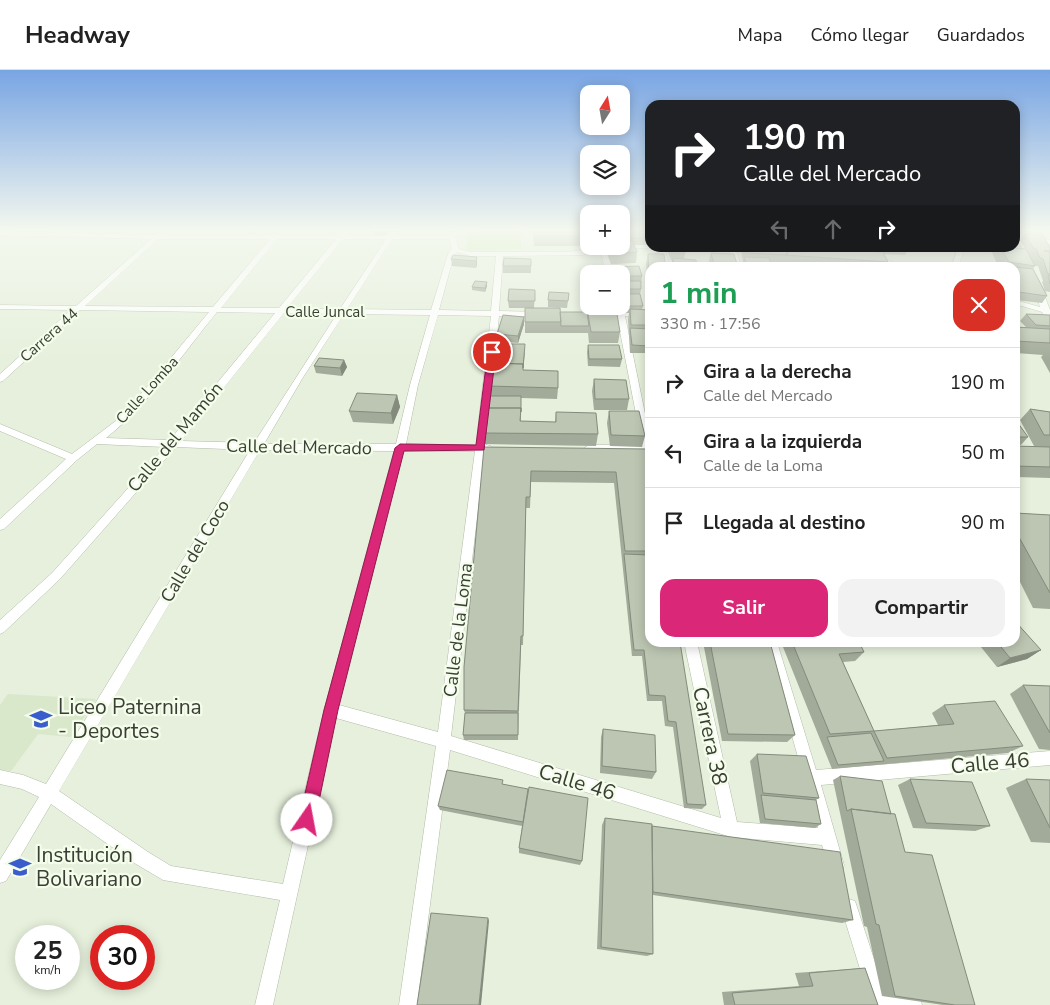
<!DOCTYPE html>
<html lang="es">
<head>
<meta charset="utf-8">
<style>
	:root { --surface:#fff; --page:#f2f2f2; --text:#222; --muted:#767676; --line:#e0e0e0; --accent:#db2777 }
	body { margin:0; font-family:"Nunito Sans",sans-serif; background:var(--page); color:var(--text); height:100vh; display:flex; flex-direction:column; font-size:19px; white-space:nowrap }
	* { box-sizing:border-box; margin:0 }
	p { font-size:16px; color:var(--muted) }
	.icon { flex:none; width:28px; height:28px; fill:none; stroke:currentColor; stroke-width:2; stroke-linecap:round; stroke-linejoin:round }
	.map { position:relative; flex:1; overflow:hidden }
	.details { position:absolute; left:645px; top:192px; width:375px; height:385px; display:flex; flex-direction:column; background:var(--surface); border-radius:15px; box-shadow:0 2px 12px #0003 }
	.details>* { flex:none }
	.hud { position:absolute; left:645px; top:30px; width:375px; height:152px; border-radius:15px; box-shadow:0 2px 12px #0003; background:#202124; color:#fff; overflow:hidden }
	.needle { width:32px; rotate:11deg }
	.tools { position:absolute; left:580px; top:15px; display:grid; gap:10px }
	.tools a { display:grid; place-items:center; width:50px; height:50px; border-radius:10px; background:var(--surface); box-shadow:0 2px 12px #0003; font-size:25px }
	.speed { position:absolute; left:15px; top:855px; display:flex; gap:10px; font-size:25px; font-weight:700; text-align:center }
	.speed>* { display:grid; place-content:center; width:65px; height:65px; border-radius:50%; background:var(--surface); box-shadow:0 2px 12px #0003; line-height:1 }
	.speed small { font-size:12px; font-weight:400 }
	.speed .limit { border:8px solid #d22; background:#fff; color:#111 }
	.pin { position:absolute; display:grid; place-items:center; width:42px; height:42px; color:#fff; margin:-21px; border:2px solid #fff; border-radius:50%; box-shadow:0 1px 5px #0007 }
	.me { position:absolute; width:55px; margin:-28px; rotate:12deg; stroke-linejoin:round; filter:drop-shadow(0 0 4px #0008) }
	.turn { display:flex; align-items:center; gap:18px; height:105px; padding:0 15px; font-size:22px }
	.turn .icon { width:65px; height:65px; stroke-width:2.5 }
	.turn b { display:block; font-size:35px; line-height:42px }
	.lanes { display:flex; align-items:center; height:48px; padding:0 15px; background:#0003; justify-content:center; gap:25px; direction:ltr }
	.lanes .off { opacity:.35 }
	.round { display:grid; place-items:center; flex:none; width:52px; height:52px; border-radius:15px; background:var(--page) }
	.summary { display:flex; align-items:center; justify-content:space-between; height:85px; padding:0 15px }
	h1 { font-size:30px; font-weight:700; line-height:38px; color:#1e9e55 }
	.action { display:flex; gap:10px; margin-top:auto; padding:10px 15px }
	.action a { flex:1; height:58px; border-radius:15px; background:var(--accent); color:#fff; font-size:20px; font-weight:700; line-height:58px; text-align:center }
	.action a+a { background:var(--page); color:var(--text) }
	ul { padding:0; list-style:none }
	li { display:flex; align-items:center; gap:15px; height:70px; padding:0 15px; border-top:1px solid var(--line) }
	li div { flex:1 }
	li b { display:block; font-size:19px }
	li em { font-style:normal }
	header { display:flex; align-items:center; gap:30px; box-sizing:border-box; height:70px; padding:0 25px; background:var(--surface); border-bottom:1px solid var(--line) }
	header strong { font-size:24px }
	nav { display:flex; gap:28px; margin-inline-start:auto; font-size:18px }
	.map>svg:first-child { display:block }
</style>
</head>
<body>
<header>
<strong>Headway</strong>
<nav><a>Mapa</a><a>Cómo llegar</a><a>Guardados</a></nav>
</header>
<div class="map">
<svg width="1050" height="935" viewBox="0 0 1050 935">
	<rect width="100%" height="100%" fill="#e6f0dc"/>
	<!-- built -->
	<path fill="#d9e7cb" d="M8,624l88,5 -25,38 -33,-3 -27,37 -11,-1v-65z"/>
	<!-- green -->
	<path fill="#c3e69c" d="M520,160l1,19 -54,1 1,-18z"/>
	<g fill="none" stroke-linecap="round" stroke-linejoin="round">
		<!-- minor casing -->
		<g stroke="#b2bca8" stroke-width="1">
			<path id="minor" d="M344,160h6l-4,5h42l4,-5h6l-3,5h55l5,-5h6l-6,7 4,12 11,3h97c14,-1 26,-6 39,-6l8,28h-8l-6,-25 -17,6 -80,1 -4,55 42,1 4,2 -4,2h-42l-13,129 5,1 2,2 -2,2 -6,1 -34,285 270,82 -37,-176h13l40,180 81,6 -35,-124 -19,-62h13l39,128 234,-19v14l-229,20 23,80 -2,6 -6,2 -6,-2 -8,-26 -91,-8 -281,-87 -33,255h-18l37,-259 -100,-28 -63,287h-18l25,-105 -117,-20 -27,-16 -85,-60 -45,77 -6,2v-23l39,-63 -17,-8 -22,-5v-14l23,5 23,9 204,-334 -74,-3 -116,132 -56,53 -4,2v-14l52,-47 113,-126 -68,-3 -20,16 -73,69 -4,1v-11l66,-60 -66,-28v-7l72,30 45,-34 29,-32 63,-76 -129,-2 -77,71 -3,1v-8l71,-64 -71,-1v-4l76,1 75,-67 -151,-4v-4l155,4 5,-3 3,3h176zM158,169h112l-57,68 -128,-1zM277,169h59l-57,69h-58zM343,169h43l-46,70 -53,-1zM392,169h57l3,10 -4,5 -17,56 -84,-1zM457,182l13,4h26l-5,55 -52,-1 15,-55zM217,242l58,1 -105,127 -64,-2c43,-34 76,-83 111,-126zM284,243l53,1 -83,129 -73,-2zM344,244l86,1 -20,70 -14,59h-132l38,-65zM438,245l53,1 -15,129 -70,-1 12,-59zM260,380l134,1 -70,259 -41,174 -112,-18 -23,-14 -89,-61zM404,381h71l-37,281 -99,-27z
				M1015,163l35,7v4l-35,-7z
				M621,174h29v4h2h-31l-2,-1z
				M658,178h6l6,20h-7z
				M723,178h35l-3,2h-19l6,18h-7l-6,-18z
				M810,178c10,-1 39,-2 47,3l-3,2 -41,-3z
				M958,178h6l-6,20h-7z
				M872,186h4l33,12h-11l-26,-10z
				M1035,217l7,2 8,21v10h-3l-5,-8 -27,-8v-4l25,7 -6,-18z
				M621,235l3,7h26v4h-25l25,122v28l-5,-4 -2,-11h-54l-5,-3 5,-3h53l-25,-129h-15l-4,-2 4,-2h14v-6z
				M849,829l6,2 2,6 28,86 28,3 7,2 2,7h-51l-30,-98 2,-6z"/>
		</g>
		<!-- minor -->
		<use href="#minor" fill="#fff" fill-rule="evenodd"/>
	</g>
	<!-- wall -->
	<path fill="#a2aa99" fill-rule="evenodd" d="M373,160h15l-4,6h-10z
		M533,160h46l1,6v10h-46z
		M621,160h9v2h2v-2h18v15h-16l3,7 -1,11 -25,1 -5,-13v-5h15l7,-6v-3h-7z
		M1015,160h18l-2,2z
		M1025,163l25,15v44l-5,-1 2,5 -5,7 -27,-3v-32h-16l-9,-20h25l10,1 -5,-9zM1035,196h3l5,15 -1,1 3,9 -12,-22z
		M669,178h14l2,5 -1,6 13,9h-26l1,-8h-1l-3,-8z
		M741,178h77l59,3 -3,-3h35l-4,7 -21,-1 4,8 -3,6h-24l-76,-6 -1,4 -12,-1 1,3h-30l-1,-4 1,-2 -2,-12z
		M711,183l27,15h-27l-2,-8z
		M648,184l2,14v85h-20l-2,-33 1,-7h-6l-2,-11v-28h-6l1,-7 26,9 -1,7v6l-1,6 3,11 -1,3 7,1 -1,-17 1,-8h-1l-2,-21z
		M477,187v7l-1,4 -24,-2 -1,-7z
		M531,189v14h-28v-7z
		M487,212v4l-2,6 -13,-2v-3z
		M535,220l-1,18 26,4h27v-4l33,24 -2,11h-29l-1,-10h-63v-25h-16l-1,-7z
		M569,223l-2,15 -19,-1v-7z
		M1026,244l24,1v58l-9,-16 2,-2 -28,-2v-26h11l-6,-6z
		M524,254l-6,19 -21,-2v-7z
		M588,275l34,14 -2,8 -32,-1 -1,-14z
		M525,282l-2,18 35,18 -1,11 -36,-1v23l34,1 1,-10 42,22 -2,12 -112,-2 -1,-11 3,-25 3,-12v-10z
		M344,290l3,7 -5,9 -26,-3 -2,-7z
		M594,309l35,20 -2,11h-33l-2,-19z
		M650,314v23l-5,-15 1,-7z
		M397,325l3,12 -7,17 -40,-2 -4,-11z
		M1030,339l20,3v66l-35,-1v-31h19l-14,-26z
		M609,341l36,25 -3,11 -32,-1 -3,-23z
		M1015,349l13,18 -7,8 -6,-1z
		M484,377l166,5v190l56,163 -4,4 -18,-1 -11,-81 -8,-1 -3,-25h-15l-5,-45h-10l-18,-173 -83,-1 -1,26h-4l-3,137h-2l-3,95h-54l-1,-5 2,-22 -1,-3z
		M1015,443l35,2v94l-17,-1 -16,-32 -2,1z
		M703,572h67l25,93 -8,7 -65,-1z
		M781,572h78l5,10 -9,9 -12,1 31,69 64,-6 -6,-12 12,-8 79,41 -15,7 -176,16z
		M977,572h38l26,8 -14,9 -30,8z
		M1023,615l27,1v64l-11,-1 -29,-55z
		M603,659l53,43 -4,7 -52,-6 1,-36z
		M757,684l62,44 -3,2 5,24 -6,4 -55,-5 -10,-62z
		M840,706l51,38 14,38 70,153h-32l-61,-9 -15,-69 -3,-1 -31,-146z
		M910,709l80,47 -15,5 -62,-3 -15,-43z
		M1026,709l24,1v63l-19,-1 -25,-54z
		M504,714l78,77 -2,4 -61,-12v-5l3,-22 -82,-16 -2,-4z
		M605,748l47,8 201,94 -11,3 -189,-28v59l-6,2 -50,-7 5,-124z
		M865,898l13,37h-154l-2,-13 77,-6 -4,-13z"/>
	<!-- shaded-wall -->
	<path fill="#848b7d" d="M383,160h5l-4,6z
		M477,187v7l-1,4v-7z
		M487,212v4l-2,6v-4z
		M524,247v7l-6,19v-7z
		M344,290l3,7 -5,9 -2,-8z
		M397,325l3,12 -7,17 -2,-11z
		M1041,580l-14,9 -30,8 13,-9z
		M488,848l1,3 -8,84h-2z"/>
	<!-- building -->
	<path fill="#bcc6b2" stroke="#848b7d" d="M534,160h45l1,6h-46z
		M635,160h15v8h-19l-3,-6h7z
		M1025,163l18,2 7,13v3h-6l6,1v22h-2l-5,-15 -3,-1 -4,-9 -3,-1z
		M1015,166l7,13 -9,-1h2z
		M621,170h11l5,12 -25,2 -3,-8h12z
		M671,178h12l2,5h-13z
		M745,178h40l3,7 -42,-2z
		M785,178h33l65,4 5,10 -103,-7h3z
		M1001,178h12l13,1 9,17 -26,-4z
		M711,183l23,1 4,14h-23z
		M648,184h16l2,14h-16l-1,7z
		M453,185l24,2 -1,4 -25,-2z
		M744,187l25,1 4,10h-25z
		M504,188l27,1v7h-28z
		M673,188l23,2 1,8h-24z
		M639,196l3,10h-21v-2h-3l-2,-7z
		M1006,196l27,3 14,27 -28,-4 -4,-8v-16h-8z
		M1048,205l2,1v8z
		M475,211l12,1 -2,6 -13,-1z
		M621,211h20v8h-20z
		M509,219l26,1v11h-27z
		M549,222l20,1 -1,8 -20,-1z
		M622,224h18l3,12h-19z
		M525,238h35l1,14h-36z
		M587,238h29l4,24h-29z
		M630,239l20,1v15h-19z
		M560,242h27l2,14h-28z
		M1026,244l24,1v11l-14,-1z
		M503,245l21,2 -6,19 -21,-2z
		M1015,257l35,2v14l-35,-2z
		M630,258l20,1v17l-18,-1z
		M495,274h30l-2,24v-4l-31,-1z
		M588,275h31l3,14h-33z
		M319,288l25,2 -4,8 -26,-2z
		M492,293l31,1v6l35,1v17l-69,-2z
		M594,309l32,1 3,19h-34z
		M650,314v11l-4,-10z
		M357,323l40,2 -6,18 -42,-2z
		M487,326h34v16v-4h-35z
		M485,338h36l-1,13 36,1v-10l40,1 2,21 -115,-1z
		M1030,339l20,3v23h-6z
		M609,341h30l6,25 -34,-1z
		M1015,349l13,18h-13z
		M1015,376l35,1v20l-35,-1z
		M484,377l165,2 1,3v99h-25l-9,-79 -85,-1 -1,26h-4l-3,139h-2l-3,75 -54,-1v-43z
		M1015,443l35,2v78l-35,-63z
		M624,484l26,1v87h30l26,163 -19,-1 -11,-82 -8,-1 -3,-25 -16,-1 -5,-45h-10z
		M1015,497l4,6 -4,1z
		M1015,551l26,29 -31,8 -13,-16h18z
		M710,572h60l25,93 -67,-1z
		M792,572h67l5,10 -25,2 35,77 -44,3z
		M1023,615l27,1v47z
		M995,631l28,45 -136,12 -13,-27 80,-7 -10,-19z
		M465,643h53v22h-55z
		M603,659l52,6 1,37 -54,-6z
		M871,663l13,28 -46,4 -11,-28z
		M757,684l49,2 13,42 -56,-5z
		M447,700l56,10 -1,4 26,5 -5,33 -85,-16z
		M840,706l42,5 9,33 -40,-5 -4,2z
		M910,709l62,3 18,44 -64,-3z
		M1026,709l24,1v48z
		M529,717l59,11 -6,63 -63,-13z
		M761,725l55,5 5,24 -56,-5z
		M851,739l44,5 10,38 27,3 43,150h-20l-60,-9 -16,-71 -3,-1z
		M605,748l47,6 1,130 -52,-7z
		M652,756l188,26 13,68 -200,-28z
		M431,843l57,5 -9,87h-62z
		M865,898l13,37h-143l-3,-12 81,-7 -4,-13z"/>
	<!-- sky -->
	<linearGradient id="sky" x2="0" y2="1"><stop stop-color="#78a5e3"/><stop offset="0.55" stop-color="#f4f8ef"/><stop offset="1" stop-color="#f4f8ef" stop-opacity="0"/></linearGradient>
	<rect width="1050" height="291" fill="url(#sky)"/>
	<!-- route -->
	<path fill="#db2777" stroke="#8e194d" d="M488,280l8,2 -12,98 -80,1 -66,259 -23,110 -3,6 -5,2 -6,-2 -2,-6 25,-110 71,-262 5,-4 76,1z"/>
	<!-- icons -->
	<defs>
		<g id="school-bare" transform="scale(1.725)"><path d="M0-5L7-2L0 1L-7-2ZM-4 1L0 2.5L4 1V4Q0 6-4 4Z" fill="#3a5dce" stroke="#f3fde9" stroke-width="2.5" paint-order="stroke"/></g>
	</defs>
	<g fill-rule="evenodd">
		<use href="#school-bare" x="41" y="649"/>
		<use href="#school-bare" x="20" y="797"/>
	</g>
	<g text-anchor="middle" stroke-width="4.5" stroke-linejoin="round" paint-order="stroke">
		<!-- far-street labels -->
		<g font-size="15" fill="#3a3e36" stroke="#f3fde9">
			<text x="325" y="247">Calle Juncal</text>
			<text transform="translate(49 265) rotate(-42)" y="5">Carrera 44</text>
			<text transform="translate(147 320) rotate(-48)" y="5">Calle Lomba</text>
		</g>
		<!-- street labels -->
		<g font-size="18" fill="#3a3e36" stroke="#f3fde9">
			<text transform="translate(175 367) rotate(-50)" y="6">Calle del Mamón</text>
			<text transform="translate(299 377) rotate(1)" y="6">Calle del Mercado</text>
			<text transform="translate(195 481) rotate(-59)" y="6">Calle del Coco</text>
			<text transform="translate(458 560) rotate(-83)" y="6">Calle de la Loma</text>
		</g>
		<!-- near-poi labels -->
		<g font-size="21" fill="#3a3e36" stroke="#f3fde9" text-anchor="start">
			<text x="58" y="644">Liceo Paternina<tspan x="58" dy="24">- Deportes</tspan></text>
			<text x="36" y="792">Institución<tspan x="36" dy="24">Bolivariano</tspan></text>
		</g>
		<!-- near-street labels -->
		<g font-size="21" fill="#3a3e36" stroke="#f3fde9">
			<text transform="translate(710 666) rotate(78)" y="7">Carrera 38</text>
			<text transform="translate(990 693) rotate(-5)" y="7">Calle 46</text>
			<text transform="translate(577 712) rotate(17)" y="7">Calle 46</text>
		</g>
	</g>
</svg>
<div class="tools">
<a><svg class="needle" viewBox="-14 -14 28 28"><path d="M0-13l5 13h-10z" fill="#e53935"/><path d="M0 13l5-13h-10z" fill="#767676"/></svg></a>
<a><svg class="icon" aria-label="layers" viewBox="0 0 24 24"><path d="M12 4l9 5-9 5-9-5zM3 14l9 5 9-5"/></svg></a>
<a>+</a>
<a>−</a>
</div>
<div class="speed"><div>25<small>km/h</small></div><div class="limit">30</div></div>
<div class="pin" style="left:492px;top:282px;background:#d93025"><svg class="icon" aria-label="arrive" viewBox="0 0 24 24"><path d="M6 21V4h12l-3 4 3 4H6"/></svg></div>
<svg class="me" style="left:307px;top:750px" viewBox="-20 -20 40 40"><circle r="19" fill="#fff"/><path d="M0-13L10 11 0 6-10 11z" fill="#db2777"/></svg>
<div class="hud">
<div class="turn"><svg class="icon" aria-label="right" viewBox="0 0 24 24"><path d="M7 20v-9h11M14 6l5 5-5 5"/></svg><div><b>190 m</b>Calle del Mercado</div></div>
<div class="lanes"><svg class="icon off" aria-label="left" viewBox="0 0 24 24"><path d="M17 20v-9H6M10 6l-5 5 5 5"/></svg><svg class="icon off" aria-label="ahead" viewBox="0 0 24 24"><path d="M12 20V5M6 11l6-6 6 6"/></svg><svg class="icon" aria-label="right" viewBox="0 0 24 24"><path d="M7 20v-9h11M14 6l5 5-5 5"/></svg></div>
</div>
<section class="details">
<div class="summary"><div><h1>1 min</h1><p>330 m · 17:56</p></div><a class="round" style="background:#d93025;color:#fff"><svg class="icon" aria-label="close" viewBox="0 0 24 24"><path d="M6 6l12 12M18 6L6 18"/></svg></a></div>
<ul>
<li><svg class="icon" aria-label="right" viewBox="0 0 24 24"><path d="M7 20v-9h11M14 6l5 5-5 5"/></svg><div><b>Gira a la derecha</b><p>Calle del Mercado</p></div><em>190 m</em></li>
<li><svg class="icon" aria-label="left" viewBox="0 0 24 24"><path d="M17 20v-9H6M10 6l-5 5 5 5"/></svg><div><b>Gira a la izquierda</b><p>Calle de la Loma</p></div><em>50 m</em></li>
<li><svg class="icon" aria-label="arrive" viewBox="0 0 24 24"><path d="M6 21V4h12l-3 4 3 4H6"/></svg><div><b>Llegada al destino</b></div><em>90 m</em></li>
</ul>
<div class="action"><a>Salir</a><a>Compartir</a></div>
</section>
</div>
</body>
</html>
